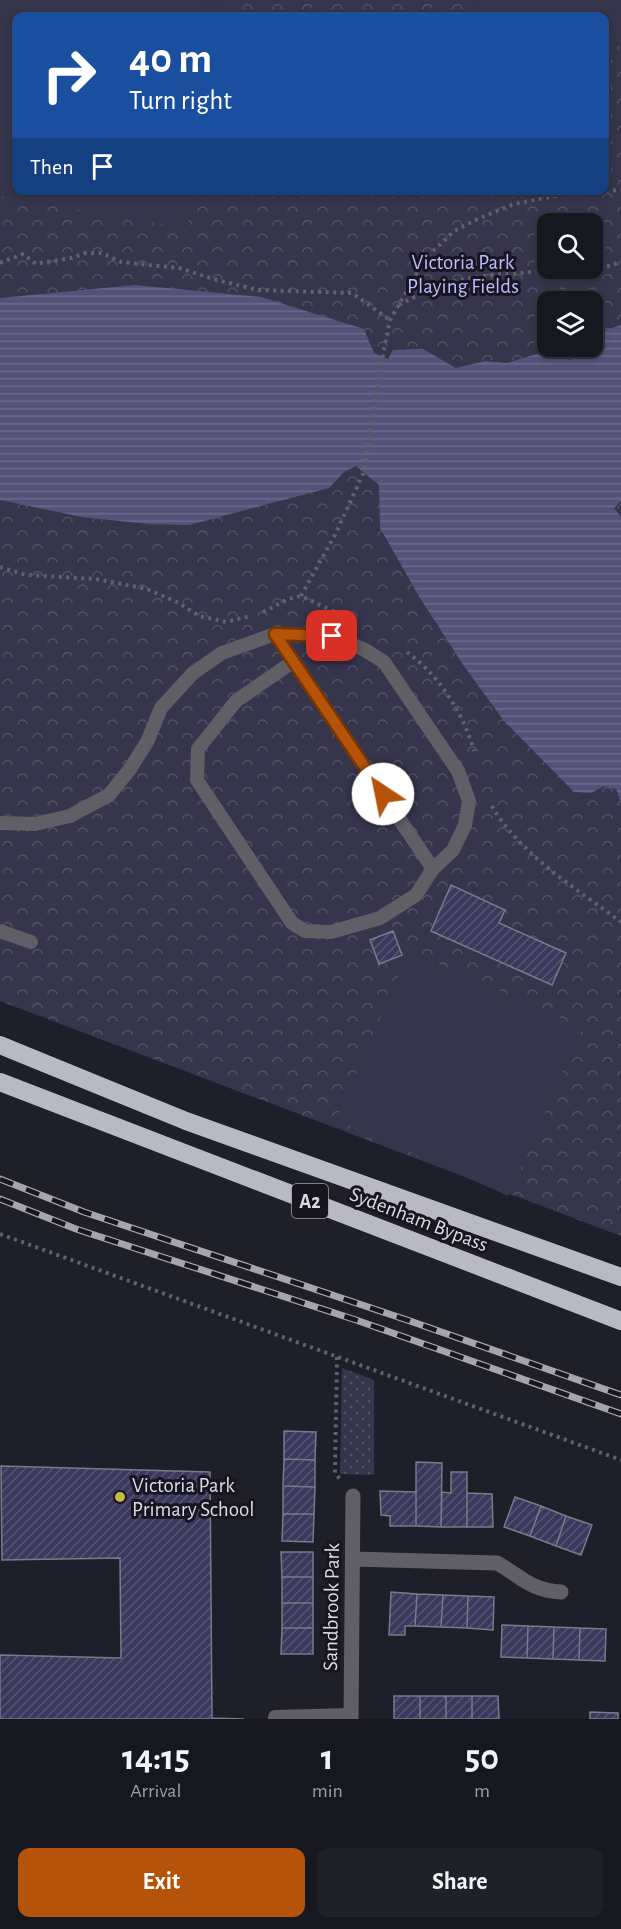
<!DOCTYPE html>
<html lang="en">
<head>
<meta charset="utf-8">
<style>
	:root { --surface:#171720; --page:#202029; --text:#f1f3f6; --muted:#9e9fa5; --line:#36363e; --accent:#b45309 }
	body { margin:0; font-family:"Alegreya Sans",sans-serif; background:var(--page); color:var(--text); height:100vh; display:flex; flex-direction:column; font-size:22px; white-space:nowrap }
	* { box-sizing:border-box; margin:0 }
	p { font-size:20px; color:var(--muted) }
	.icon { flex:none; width:33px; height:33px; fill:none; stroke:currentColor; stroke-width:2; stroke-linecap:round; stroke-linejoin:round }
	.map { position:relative; height:1719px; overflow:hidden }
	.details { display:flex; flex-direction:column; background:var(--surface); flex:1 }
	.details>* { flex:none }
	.guide { position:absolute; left:12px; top:12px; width:597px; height:183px; border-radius:12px; box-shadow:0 3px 9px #0003,0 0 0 2px var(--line); background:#1a4fa0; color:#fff; overflow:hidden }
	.fabs { position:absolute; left:537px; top:213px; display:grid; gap:12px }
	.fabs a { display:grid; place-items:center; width:66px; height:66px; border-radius:12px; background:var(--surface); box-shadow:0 3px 9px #0003,0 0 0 2px var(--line); font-size:30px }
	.pin { position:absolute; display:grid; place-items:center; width:51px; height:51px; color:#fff; margin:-26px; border-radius:12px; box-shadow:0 3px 9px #0006 }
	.me { position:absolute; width:66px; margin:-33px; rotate:326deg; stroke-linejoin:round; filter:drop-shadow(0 0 4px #0008) }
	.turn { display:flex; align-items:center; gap:21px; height:126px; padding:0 18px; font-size:27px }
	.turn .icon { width:78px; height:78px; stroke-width:2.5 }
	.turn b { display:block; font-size:42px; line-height:51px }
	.then { display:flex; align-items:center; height:57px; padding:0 18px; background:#0003; gap:12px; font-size:22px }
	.eta { display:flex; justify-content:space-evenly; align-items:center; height:102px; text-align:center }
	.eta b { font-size:36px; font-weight:700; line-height:42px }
	.cta { display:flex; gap:12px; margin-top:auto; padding:12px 18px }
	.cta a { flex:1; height:69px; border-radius:12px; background:var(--accent); color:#fff; font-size:24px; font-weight:700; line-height:69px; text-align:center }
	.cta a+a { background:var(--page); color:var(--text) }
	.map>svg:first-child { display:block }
</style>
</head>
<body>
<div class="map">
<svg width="621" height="1719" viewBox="0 0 621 1719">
	<defs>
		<pattern id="grass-dots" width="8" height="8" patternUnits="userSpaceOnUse" patternTransform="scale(1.5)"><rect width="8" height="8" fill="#36354c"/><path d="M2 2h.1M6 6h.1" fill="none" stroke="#525266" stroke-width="1.8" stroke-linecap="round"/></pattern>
		<pattern id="forest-crowns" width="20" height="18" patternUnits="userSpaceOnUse" patternTransform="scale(1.5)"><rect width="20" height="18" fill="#36354c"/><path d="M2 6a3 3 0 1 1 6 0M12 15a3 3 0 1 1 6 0" fill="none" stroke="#525266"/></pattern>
		<pattern id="water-rules" width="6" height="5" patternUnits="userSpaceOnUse" patternTransform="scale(1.5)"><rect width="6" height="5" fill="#55527a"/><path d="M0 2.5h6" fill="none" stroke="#6d6a8d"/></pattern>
		<pattern id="building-hatch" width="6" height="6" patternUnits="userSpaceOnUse" patternTransform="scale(1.5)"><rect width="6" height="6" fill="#3b385d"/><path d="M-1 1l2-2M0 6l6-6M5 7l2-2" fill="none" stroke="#575474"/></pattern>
	</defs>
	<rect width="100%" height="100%" fill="#1f1f2a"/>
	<!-- grass -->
	<path fill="url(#grass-dots)" d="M342,1368l32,12v95l-34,-1z"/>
	<!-- forest -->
	<path fill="url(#forest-crowns)" fill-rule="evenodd" d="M0,0h621v1236l-621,-235zM16,16h588v174h-588zM548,224h44v44h-44zM548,302h44v44h-44z"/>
	<!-- garden -->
	<path fill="#36354c" d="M0,0h201l23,4 -2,12h-206v174l177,1 -6,37 -187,-32z
		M480,0h141v47l-16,-2 -1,-29h-127z
		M410,951l172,77 -74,168 -172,-77z"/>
	<!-- water -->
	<path fill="url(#water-rules)" d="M135,285l126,12 103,32 10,24 14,6 5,-9 30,-1 33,19 29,-7 22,2 49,-15 12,12 25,-4 13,-26 15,-5v176l-7,7 7,9v285l-5,-13 -12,-3 -13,7 -17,-1 -70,-71 -40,-55 -44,-68 -40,-70 -1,-43 -23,-19 -12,6 -15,16 -140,37 -41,-1 -66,-7 -82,-17v-202z"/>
	<!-- building -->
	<path fill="url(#building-hatch)" stroke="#7a7a88" stroke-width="1.5" d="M451,885l54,25 -6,13 67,30 -14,32 -121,-54z
		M393,931l9,24 -23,9 -9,-24z
		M284,1431l32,1 -1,28 -31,-1z
		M284,1459l31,1v27l-32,-1z
		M416,1462l26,1 -1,64 -25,-1z
		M1,1466l209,6 2,246 32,1h-244v-64l121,3 -1,-100 -118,2z
		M451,1472h16v55h-26l1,-35 9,1z
		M283,1486l32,1 -1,27h-31z
		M380,1491l36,1v34h-26v-10l-9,-1z
		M467,1493l25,1 1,33h-26z
		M515,1497l26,9 -11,30 -26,-9z
		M541,1506l25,10 -10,30 -26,-10z
		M283,1514h31l-1,28 -31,-1z
		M566,1516l26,9 -11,30 -25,-9z
		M281,1552h32v25h-31z
		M282,1577h31v26h-31z
		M391,1592l26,2 -2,32h-10v9h-16z
		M417,1594l26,1 -2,32 -26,-1z
		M443,1595l25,1 -1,32 -26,-1z
		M468,1596l26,1 -1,33 -26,-2z
		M282,1603h31v25h-31z
		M502,1625l26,1 -1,32 -26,-1z
		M528,1626l26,1 -1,32 -26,-1z
		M554,1627l26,1 -1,32 -26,-1z
		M282,1628h31v26h-32z
		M580,1628l26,1 -1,32 -26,-1z
		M394,1696h26v23h-26z
		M420,1696h26v23h-26z
		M446,1696h26v23h-26z
		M472,1696h26l1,23h-27z
		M590,1712l28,1v6h-28z"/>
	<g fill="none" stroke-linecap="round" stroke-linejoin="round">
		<!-- path -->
		<path stroke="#61616b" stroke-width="4" stroke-dasharray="3 4.5" stroke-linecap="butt" d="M0,263l23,-9 13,10 35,-6 15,-5h16l19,9 58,6 38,12 41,10 94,3 38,27
			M592,268l18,-2 11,-5
			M399,305l43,-22 49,-8 97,-7
			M0,567l26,8 70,4 51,10 32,14 20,13 27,6 24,-6
			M301,596l35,-63 27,-59 21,-125 6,-29 35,-61 29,-28 26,-13 34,-14 56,-11 51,-3
			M263,612l25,-13 13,-3 34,16
			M407,652c32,24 56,60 67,99
			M492,806c27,48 85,83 129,116
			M0,1234l621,226
			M337,1357l-2,116 5,6"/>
		<!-- lane -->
		<path stroke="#5f5f65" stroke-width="14" d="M275,634l158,235
			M0,823l35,1 35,-8 39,-21 21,-26 17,-27 14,-34 32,-35 29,-20 53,-19 57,2 33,14 19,12 74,109 11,30 -4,24 -12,25 -20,19 -17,26 -36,23 -49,14 -26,-1 -13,-8 -95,-143 1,-31 38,-48 58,-40
			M0,931l31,11
			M275,1719v-2l76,-2"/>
		<!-- street -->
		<path stroke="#5f5f65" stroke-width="15" d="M353,1559l144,4c25,14 33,27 64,29
			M351,1719l2,-223"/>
		<!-- highway -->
		<path stroke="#b8b8c7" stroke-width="18" d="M0,1045l186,76 435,156
			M0,1082l621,239"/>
		<!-- rail casing -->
		<g stroke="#a5a5ae" stroke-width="7">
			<path id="rail" d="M0,1179l84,33 326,109 211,74
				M0,1199l76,30 280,91 265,94"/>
		</g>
		<!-- rail -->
		<use href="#rail" stroke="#161520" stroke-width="4.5" stroke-dasharray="14" stroke-linecap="butt"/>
	</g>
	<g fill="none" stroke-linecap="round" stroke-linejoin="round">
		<!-- route casing -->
		<g stroke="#753606" stroke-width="15">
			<path id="route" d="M332,636l-57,-2 108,160"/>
		</g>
		<!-- route -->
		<use href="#route" stroke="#b45309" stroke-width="10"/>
	</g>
	<!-- markers -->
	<circle fill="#c3bd3e" stroke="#161520" stroke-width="2" cx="120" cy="1497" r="6"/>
	<g text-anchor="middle" stroke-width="6" stroke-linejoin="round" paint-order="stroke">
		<!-- shield labels -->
		<rect fill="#161520" stroke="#a0a0a8" stroke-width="1.5" x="292" y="1184" width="36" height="34" rx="4.5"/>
		<g font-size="20" font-weight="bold" fill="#dbdbe3">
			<text x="310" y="1208">A2</text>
		</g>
		<!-- park labels -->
		<g font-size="21" fill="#bfbbfe" stroke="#161520">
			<text x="463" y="269">Victoria Park<tspan x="463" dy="24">Playing Fields</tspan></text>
		</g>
		<!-- street labels -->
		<g font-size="21" fill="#dbdbe3" stroke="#161520">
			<text transform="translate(419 1219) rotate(21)" y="7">Sydenham Bypass</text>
			<text transform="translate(331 1607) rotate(-89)" y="7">Sandbrook Park</text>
		</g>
		<!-- poi labels -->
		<g font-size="21" fill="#dbdbe3" stroke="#161520" text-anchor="start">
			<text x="132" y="1492">Victoria Park<tspan x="132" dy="24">Primary School</tspan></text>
		</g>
	</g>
</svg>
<div class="fabs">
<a><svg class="icon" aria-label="search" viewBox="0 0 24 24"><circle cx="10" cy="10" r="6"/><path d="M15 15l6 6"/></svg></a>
<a><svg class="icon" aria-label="layers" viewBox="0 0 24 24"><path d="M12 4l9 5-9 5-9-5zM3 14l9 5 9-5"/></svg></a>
</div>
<div class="pin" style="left:332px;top:636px;background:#d93025"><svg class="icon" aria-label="arrive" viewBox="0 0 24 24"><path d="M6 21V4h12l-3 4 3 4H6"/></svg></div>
<svg class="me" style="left:383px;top:794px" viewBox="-20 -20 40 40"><circle r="19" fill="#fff"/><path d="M0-13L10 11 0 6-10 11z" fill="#b45309"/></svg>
<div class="guide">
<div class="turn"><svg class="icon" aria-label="right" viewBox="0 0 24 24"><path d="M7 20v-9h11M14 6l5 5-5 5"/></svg><div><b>40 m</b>Turn right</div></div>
<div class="then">Then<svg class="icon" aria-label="arrive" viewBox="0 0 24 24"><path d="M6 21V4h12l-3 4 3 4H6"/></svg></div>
</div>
</div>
<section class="details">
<div class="eta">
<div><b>14:15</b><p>Arrival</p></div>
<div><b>1</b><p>min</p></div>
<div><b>50</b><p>m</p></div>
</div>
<div class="cta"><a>Exit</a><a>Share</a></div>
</section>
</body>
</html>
